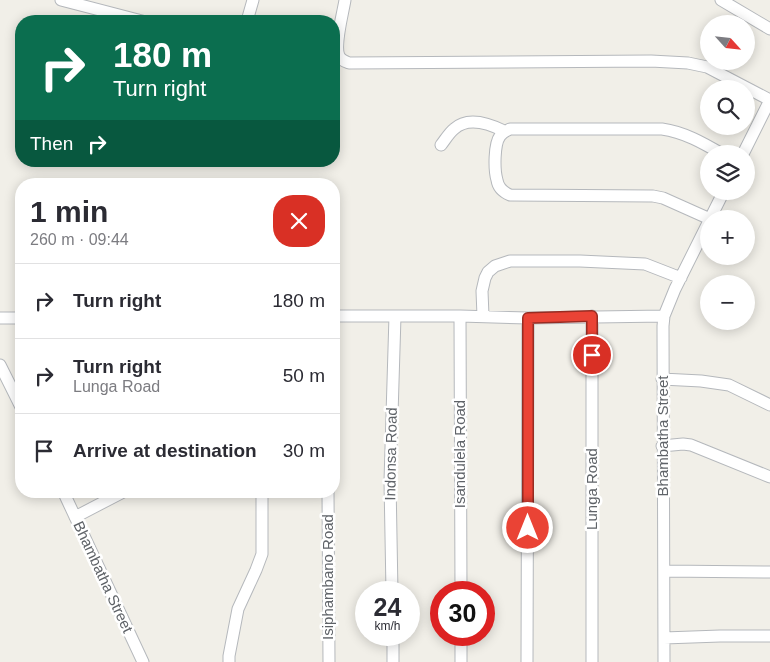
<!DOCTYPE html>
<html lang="en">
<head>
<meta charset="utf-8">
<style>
	:root { --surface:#fff; --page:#f2f2f3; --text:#2b2b33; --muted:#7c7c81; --line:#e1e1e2 }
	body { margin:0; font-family:Helvetica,sans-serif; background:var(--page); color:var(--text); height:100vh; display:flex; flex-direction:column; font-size:19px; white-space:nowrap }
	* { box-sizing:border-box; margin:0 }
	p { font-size:16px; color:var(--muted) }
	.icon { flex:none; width:28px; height:28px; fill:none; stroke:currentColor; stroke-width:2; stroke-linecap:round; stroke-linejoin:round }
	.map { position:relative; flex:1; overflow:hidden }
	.details { position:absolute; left:15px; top:178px; width:325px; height:320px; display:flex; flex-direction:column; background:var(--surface); border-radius:20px; box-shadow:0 2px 12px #0003 }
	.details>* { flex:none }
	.top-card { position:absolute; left:15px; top:15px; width:325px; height:152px; border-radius:20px; box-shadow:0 2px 12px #0003; background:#0b6e4f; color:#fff; overflow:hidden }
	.needle { width:32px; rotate:117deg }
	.buttons { position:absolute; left:700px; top:15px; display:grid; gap:10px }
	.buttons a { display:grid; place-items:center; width:55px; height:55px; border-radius:50%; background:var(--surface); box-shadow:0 2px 12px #0003; font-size:25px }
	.speed { position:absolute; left:355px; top:581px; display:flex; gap:10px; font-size:25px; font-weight:700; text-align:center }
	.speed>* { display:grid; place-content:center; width:65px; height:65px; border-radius:50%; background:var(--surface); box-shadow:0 2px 12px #0003; line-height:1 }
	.speed small { font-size:12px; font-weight:400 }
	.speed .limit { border:8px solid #d22; background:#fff; color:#111 }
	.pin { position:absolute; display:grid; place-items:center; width:42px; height:42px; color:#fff; margin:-21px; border:2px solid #fff; border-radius:50%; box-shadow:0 1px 5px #0007 }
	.me { position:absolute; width:55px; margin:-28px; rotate:0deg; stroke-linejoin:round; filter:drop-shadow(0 0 4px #0008) }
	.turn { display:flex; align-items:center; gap:18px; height:105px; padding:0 15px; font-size:22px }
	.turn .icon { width:65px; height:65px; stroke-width:2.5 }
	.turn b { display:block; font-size:35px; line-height:42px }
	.then { display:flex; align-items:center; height:48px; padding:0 15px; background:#0003; gap:10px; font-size:19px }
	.round { display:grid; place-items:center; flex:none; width:52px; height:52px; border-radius:20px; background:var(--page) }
	.summary { display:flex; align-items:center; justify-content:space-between; height:85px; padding:0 15px }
	h1 { font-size:30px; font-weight:700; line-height:38px }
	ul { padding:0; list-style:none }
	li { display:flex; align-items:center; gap:15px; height:75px; padding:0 15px; border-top:1px solid var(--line) }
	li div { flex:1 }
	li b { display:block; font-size:19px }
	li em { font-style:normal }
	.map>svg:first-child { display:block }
</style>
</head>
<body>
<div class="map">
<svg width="770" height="662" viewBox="0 0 770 662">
	<rect width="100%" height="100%" fill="#f1efe8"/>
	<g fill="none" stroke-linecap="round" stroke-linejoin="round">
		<!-- minor casing -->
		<g stroke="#b5b8bc" stroke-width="13">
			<path id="minor" d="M61,0l81,21
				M345,0c-2,13 -11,45 -6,56 2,4 5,5 10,7l302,-2 37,2 19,4 63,33
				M721,0l49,29
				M247,21l6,-21
				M441,145c4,-5 8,-12 13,-16 14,-13 36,-5 50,2
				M722,154c-19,-11 -38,-22 -60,-25h-152c-4,2 -7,3 -10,7 -6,8 -6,34 -3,44 1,7 6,12 13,15l143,1 10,2 47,21 14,-28
				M743,154l27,-54
				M334,316h126l68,2 136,-2
				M460,316l1,276
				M483,316l-1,-25 3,-13 3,-6 7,-6 15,-5h70l65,3 36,14
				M0,318h21
				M0,365l21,42
				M662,379l39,2 28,4 41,20
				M662,446l21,-2 8,1 79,32
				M63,491l80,171
				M328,491l1,171
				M75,517l50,-26
				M664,571l106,1
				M392,592l-2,-111 5,-165
				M393,635v27
				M461,635v27
				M664,638l56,-2h50
				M229,662v-6l9,-47 18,-39 6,-16v-63
				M527,662l1,-344
				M592,662v-346
				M664,662l-1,-336 1,-10 11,-27 34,-68"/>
		</g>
		<!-- minor -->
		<use href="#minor" stroke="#fff" stroke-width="11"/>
	</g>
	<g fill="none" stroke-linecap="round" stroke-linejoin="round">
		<!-- route casing -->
		<g stroke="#982c22" stroke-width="12">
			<path id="route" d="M528,528v-210l64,-2v39"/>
		</g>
		<!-- route -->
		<use href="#route" stroke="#ea4335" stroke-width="9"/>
	</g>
	<g text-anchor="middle" stroke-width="5" stroke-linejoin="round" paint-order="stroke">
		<!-- street labels -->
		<g font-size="15" fill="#5f6368" stroke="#fff">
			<text transform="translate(663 436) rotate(-90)" y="5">Bhambatha Street</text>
			<text transform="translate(391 454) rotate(-89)" y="5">Indonsa Road</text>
			<text transform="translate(460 454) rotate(-90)" y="5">Isandulela Road</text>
			<text transform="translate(592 489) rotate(-90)" y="5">Lunga Road</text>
			<text transform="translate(103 577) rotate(65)" y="5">Bhambatha Street</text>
			<text transform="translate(328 577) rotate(-90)" y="5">Isiphambano Road</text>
		</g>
	</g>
</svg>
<div class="buttons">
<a><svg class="needle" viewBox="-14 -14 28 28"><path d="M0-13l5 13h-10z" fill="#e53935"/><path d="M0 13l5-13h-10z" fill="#7c7c81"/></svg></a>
<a><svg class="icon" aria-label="search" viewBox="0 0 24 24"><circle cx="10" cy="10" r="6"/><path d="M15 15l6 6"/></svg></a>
<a><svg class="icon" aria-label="layers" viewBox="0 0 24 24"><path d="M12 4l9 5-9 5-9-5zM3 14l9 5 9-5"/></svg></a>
<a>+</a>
<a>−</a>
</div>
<div class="speed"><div>24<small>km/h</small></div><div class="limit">30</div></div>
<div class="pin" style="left:592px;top:355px;background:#d93025"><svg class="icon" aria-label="arrive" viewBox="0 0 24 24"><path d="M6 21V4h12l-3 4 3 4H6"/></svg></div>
<svg class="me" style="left:528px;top:528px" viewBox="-20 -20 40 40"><circle r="17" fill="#ea4335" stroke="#fff" stroke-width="3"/><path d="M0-11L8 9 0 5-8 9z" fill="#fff"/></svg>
<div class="top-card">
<div class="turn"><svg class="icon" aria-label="right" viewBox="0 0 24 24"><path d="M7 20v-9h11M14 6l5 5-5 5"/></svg><div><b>180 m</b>Turn right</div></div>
<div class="then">Then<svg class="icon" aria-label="right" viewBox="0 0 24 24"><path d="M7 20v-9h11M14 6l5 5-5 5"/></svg></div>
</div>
<section class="details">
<div class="summary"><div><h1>1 min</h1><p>260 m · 09:44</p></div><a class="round" style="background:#d93025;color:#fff"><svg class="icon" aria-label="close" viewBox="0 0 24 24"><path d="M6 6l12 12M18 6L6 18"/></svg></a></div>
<ul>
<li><svg class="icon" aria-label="right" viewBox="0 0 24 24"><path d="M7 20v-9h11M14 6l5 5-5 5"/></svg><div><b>Turn right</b></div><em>180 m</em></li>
<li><svg class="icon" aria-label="right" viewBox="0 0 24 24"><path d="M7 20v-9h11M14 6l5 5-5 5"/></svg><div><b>Turn right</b><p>Lunga Road</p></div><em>50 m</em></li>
<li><svg class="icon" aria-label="arrive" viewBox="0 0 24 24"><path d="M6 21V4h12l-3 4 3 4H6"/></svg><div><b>Arrive at destination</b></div><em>30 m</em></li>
</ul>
</section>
</div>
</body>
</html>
